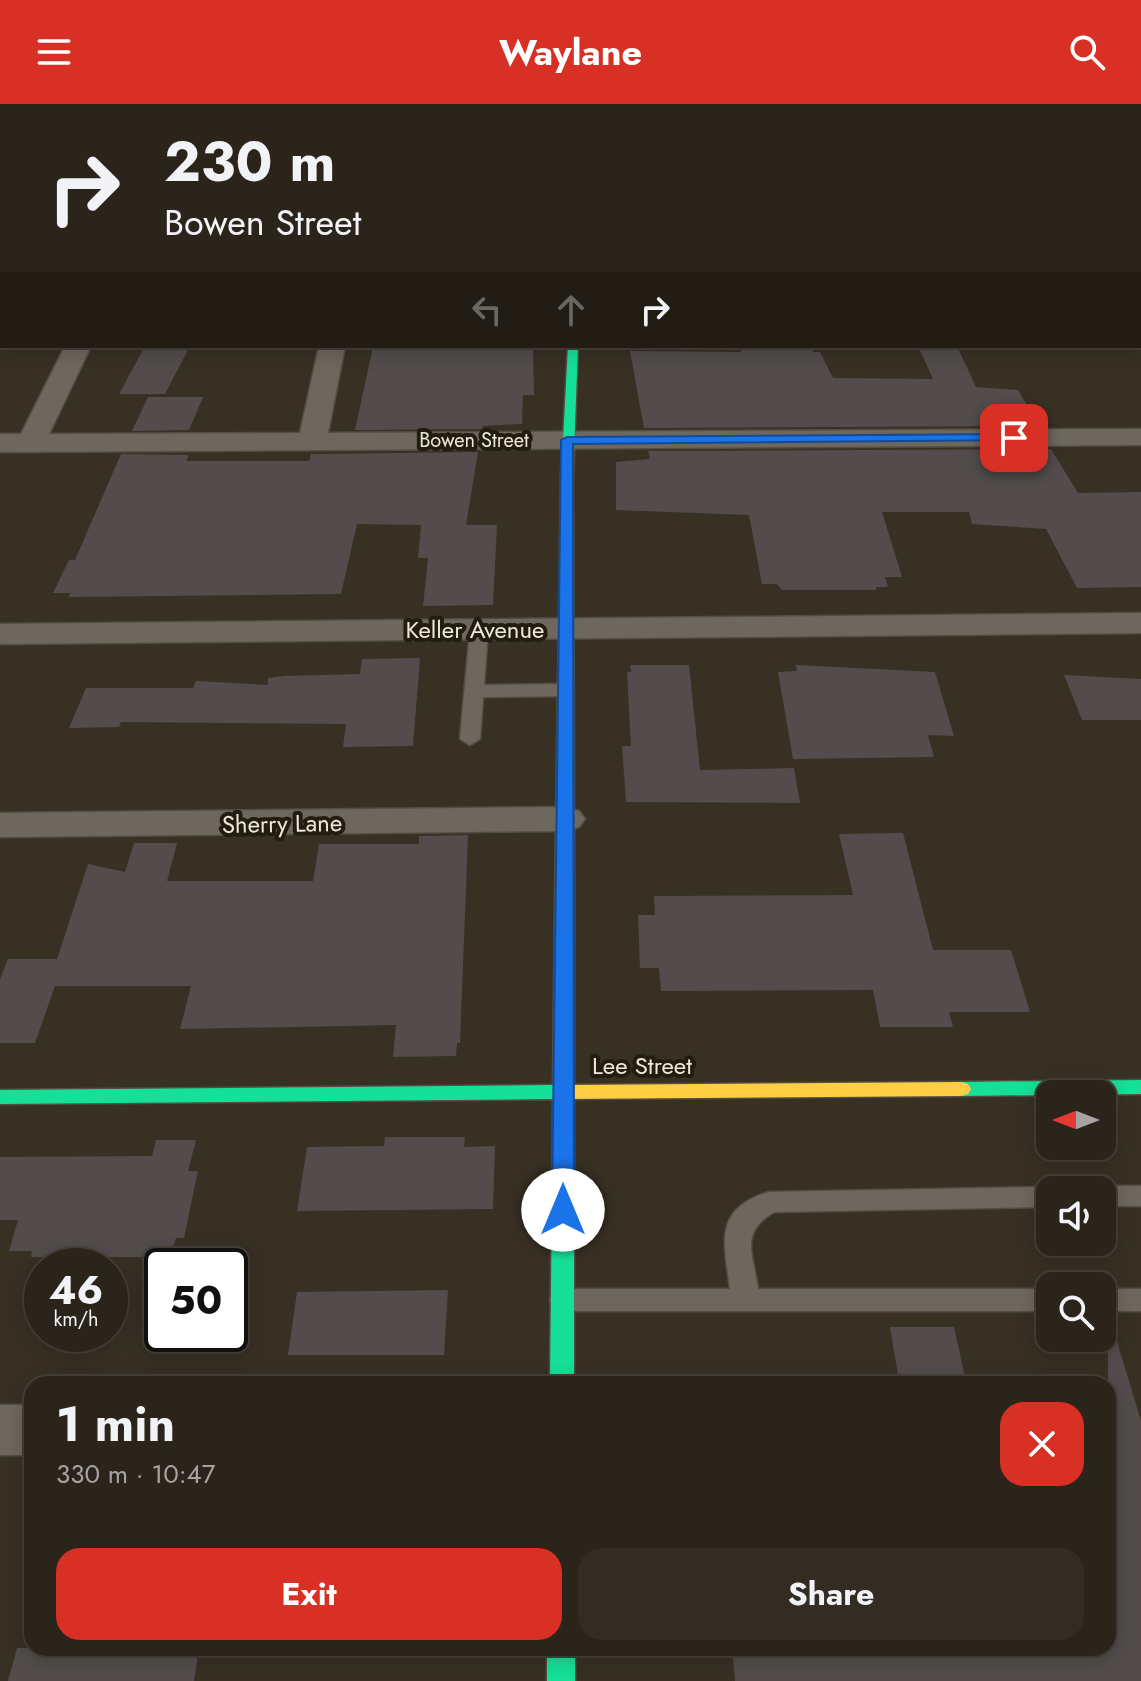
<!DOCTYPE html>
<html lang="en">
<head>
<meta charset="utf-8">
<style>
	:root { --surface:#2a241a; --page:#322c23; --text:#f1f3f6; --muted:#a5a4a2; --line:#464139; --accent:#d93025 }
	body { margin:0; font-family:Jost,sans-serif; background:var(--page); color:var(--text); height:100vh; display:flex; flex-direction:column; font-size:30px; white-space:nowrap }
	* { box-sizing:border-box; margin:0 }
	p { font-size:26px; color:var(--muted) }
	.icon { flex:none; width:44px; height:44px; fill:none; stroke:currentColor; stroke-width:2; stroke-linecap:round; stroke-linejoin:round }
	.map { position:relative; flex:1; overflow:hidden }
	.side { position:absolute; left:24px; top:1272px; width:1092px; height:280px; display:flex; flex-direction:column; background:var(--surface); border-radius:24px; box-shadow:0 4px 20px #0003,0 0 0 2px var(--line) }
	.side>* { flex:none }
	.top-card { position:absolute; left:0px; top:0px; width:1142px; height:244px; box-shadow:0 4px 20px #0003,0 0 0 2px var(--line); background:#2a241a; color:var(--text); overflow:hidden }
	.needle { width:52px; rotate:270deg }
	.controls { position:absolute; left:1036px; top:976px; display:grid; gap:16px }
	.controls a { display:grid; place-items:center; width:80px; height:80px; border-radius:16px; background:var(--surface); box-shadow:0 4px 20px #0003,0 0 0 2px var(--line); font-size:40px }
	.speed { position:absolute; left:24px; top:1144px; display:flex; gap:16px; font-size:40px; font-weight:700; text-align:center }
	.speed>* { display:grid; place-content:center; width:104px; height:104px; border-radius:50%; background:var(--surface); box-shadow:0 4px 20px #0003,0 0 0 2px var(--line); line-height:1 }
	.speed small { font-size:20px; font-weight:400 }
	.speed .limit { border:4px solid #111; border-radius:12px; background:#fff; color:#111 }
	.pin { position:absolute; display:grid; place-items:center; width:68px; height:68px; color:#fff; margin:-34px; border-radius:16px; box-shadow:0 4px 12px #0006 }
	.me { position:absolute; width:88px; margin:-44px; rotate:0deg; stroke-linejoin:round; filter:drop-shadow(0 0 6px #0008) }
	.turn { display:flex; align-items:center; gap:28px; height:168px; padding:0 32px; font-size:36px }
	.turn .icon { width:104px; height:104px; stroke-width:2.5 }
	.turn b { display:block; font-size:56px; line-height:68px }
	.lanes { display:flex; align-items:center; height:76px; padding:0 32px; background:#0003; justify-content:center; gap:40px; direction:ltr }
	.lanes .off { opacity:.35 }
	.round { display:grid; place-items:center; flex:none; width:84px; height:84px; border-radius:24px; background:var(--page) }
	.headline { display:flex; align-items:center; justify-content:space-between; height:136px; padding:0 32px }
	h1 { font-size:48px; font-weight:700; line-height:60px }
	.action { display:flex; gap:16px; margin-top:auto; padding:16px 32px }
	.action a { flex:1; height:92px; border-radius:24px; background:var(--accent); color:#fff; font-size:32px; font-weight:700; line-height:92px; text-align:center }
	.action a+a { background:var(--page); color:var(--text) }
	header { display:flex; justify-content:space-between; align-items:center; height:104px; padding:0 32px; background:var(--accent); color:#fff; font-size:36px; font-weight:700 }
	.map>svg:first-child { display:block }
</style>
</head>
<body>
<header><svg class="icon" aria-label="menu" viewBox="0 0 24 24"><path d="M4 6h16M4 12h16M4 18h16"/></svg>Waylane<svg class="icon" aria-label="search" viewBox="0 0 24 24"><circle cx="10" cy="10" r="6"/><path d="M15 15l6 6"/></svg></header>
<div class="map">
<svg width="1141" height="1577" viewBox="0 0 1141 1577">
	<rect width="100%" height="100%" fill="#383023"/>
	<!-- building -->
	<path fill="#524d4c" d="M145,242h45l-25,48h-46z
		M533,242l1,49h-11l-1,29 -39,2 -1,3 -127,1 18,-83z
		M740,242h71l2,6h7l13,26 100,1 -15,-33h39l19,41 42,3 21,36 -395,2 -14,-77 111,1z
		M148,293h55l-14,33 -57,1z
		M1051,345l27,44 63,-1v95l-64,1 -31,-59 -74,-5 -3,-12h-87l20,65h-17l3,10h-12v3h-94l-5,-6h-15l-13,-69 -133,-5v-48l34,-3 -2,-8z
		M478,348l-12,73h31l-4,80 -70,1 5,-48h-10l3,-33 -64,-1 -16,70 -273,3 3,-4h-18l16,-33h6l46,-106 68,1 -3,6h123l2,-7z
		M420,554l-7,88 -70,1 3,-23 -225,-2 -2,5 -50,1 17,-40h107l3,-7 72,4v-7l16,-2 76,-2 2,-15z
		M630,561h59l11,105 94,-2 6,35 -174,-1 -4,-56h9l-4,-74h4z
		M796,561l139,7 19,64 -26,-1 6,22 -141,2 -15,-87 19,-1z
		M1064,571l77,4v41h-59z
		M903,729l30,117h78l19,62h-81l4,15h-73l-7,-37 -212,1 -2,-23h-19l-2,-53h17l-1,-19 199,-1 -14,-61z
		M468,731l-8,208h-3l-1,13 -63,1 3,-32 -216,4 11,-43h-136l-20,57h-35v-64l8,-20h49l31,-95 37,8 9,-29h43l-10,38h146l6,-37h100v-8z
		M385,1033h80l-1,10 31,-1 -2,63 -196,2 10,-64 77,-1z
		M156,1036h40l-8,31h10l-14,67h-8l-5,19h-140l1,-6h-23l9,-31h-18v-63l152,-1z
		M448,1186l-4,65h-156l9,-63z
		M890,1223h64l12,55 -67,-1z
		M1117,1237l24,80v260h-406l-3,-33h376v-305z
		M17,1544h182l-5,33h-186z"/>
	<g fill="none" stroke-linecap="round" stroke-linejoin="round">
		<!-- lane casing -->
		<g stroke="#544d42" stroke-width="3">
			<path id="lane" d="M479,521l9,5 -4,55 81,-1 9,6 -9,6 -82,1 -3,42 -10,6 -10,-6 10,-109z
				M1102,1082h39v20h-39v-16h-10z
				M1050,1083l10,3h-10v17l-276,5c-35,21 -21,41 -16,77h292v22h-486l-10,-3 -4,-8 4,-8 10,-3h166c-6,-47 -17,-80 39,-97z
				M1102,1185h39v22h-39z"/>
		</g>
		<!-- street casing -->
		<g stroke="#544d42" stroke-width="3">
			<path id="street" d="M1140,28h1v12h-1z
				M1140,81h1v12h-1z
				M1140,122h1v14h-1z
				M1140,197h1v14h-1z
				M0,201h2v14h-2z
				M65,242h26l-42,88 251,-1 19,-87h26l-17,87 813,-4v16l-1141,7v-18h21z
				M1141,509v20l-1141,11v-20z
				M565,703l14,4 6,8 -6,8 -14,4 -565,6v-24z
				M0,1301h32v50h-32z"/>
		</g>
		<!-- fast casing -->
		<g stroke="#544d42" stroke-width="3">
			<path id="fast" d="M563,0h8v2h-8z
				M568,242h10l-5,132 -6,4 -6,-4z
				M565,717l9,5v558h-24l3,-285 -553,5v-14l553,-5 3,-259z
				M1141,976v14l-180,2 -7,-2 -3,-5 3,-5 7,-2z
				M547,1544h28v33h-28z"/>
		</g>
		<!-- slow casing -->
		<g stroke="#544d42" stroke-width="3">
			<path id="slow" d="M567,370l6,4 1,348 -9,5 -9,-5 5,-348z
				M961,978l7,2 3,5 -3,5 -7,2 -398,3 -7,-2 -3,-5 3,-5 7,-2z"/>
		</g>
		<!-- lane -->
		<use href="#lane" fill="#6d675e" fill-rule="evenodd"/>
		<!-- street -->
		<use href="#street" fill="#6d675e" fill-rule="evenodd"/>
		<!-- fast -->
		<use href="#fast" fill="#16e098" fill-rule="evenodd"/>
		<!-- slow -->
		<use href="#slow" fill="#ffcf43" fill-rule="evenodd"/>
	</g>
	<!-- route -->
	<path fill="#1a73e8" stroke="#114b97" stroke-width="2" d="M1014,330l4,1v5l-445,4 1,766 -3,6h-16l-3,-6 9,-770 6,-3z"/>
	<g text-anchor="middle" stroke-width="8" stroke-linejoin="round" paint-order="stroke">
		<!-- far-street labels -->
		<g font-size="20" fill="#f0e7d9" stroke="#221c11">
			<text x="474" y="343">Bowen Street</text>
		</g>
		<!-- street labels -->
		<g font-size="24" fill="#f0e7d9" stroke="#221c11">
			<text x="475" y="534">Keller Avenue</text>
			<text transform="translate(282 720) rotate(-1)" y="8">Sherry Lane</text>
			<text x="642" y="970">Lee Street</text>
		</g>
	</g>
</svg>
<div class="controls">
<a><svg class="needle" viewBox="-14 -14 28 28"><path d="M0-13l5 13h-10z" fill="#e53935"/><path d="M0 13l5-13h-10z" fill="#a5a4a2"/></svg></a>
<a><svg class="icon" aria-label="sound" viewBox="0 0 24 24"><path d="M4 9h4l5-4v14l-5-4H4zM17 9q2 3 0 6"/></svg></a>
<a><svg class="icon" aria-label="search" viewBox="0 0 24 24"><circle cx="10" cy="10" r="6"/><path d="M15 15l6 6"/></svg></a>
</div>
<div class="speed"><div>46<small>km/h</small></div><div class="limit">50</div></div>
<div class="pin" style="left:1014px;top:334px;background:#d93025"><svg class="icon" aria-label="arrive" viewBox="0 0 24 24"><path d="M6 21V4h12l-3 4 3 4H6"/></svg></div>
<svg class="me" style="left:563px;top:1106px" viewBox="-20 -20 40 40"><circle r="19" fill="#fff"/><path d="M0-13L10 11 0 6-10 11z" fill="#1a73e8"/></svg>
<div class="top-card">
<div class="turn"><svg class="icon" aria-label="right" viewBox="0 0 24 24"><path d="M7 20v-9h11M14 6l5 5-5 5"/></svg><div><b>230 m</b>Bowen Street</div></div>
<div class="lanes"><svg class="icon off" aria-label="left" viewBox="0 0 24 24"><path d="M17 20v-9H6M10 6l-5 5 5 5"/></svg><svg class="icon off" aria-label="ahead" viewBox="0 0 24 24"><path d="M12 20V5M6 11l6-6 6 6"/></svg><svg class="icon" aria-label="right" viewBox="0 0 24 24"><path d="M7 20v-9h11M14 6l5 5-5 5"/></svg></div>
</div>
<section class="side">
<div class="headline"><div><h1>1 min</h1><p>330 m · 10:47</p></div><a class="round" style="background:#d93025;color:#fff"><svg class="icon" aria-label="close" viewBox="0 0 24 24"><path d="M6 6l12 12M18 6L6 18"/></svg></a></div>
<div class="action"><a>Exit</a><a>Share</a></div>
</section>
</div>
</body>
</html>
